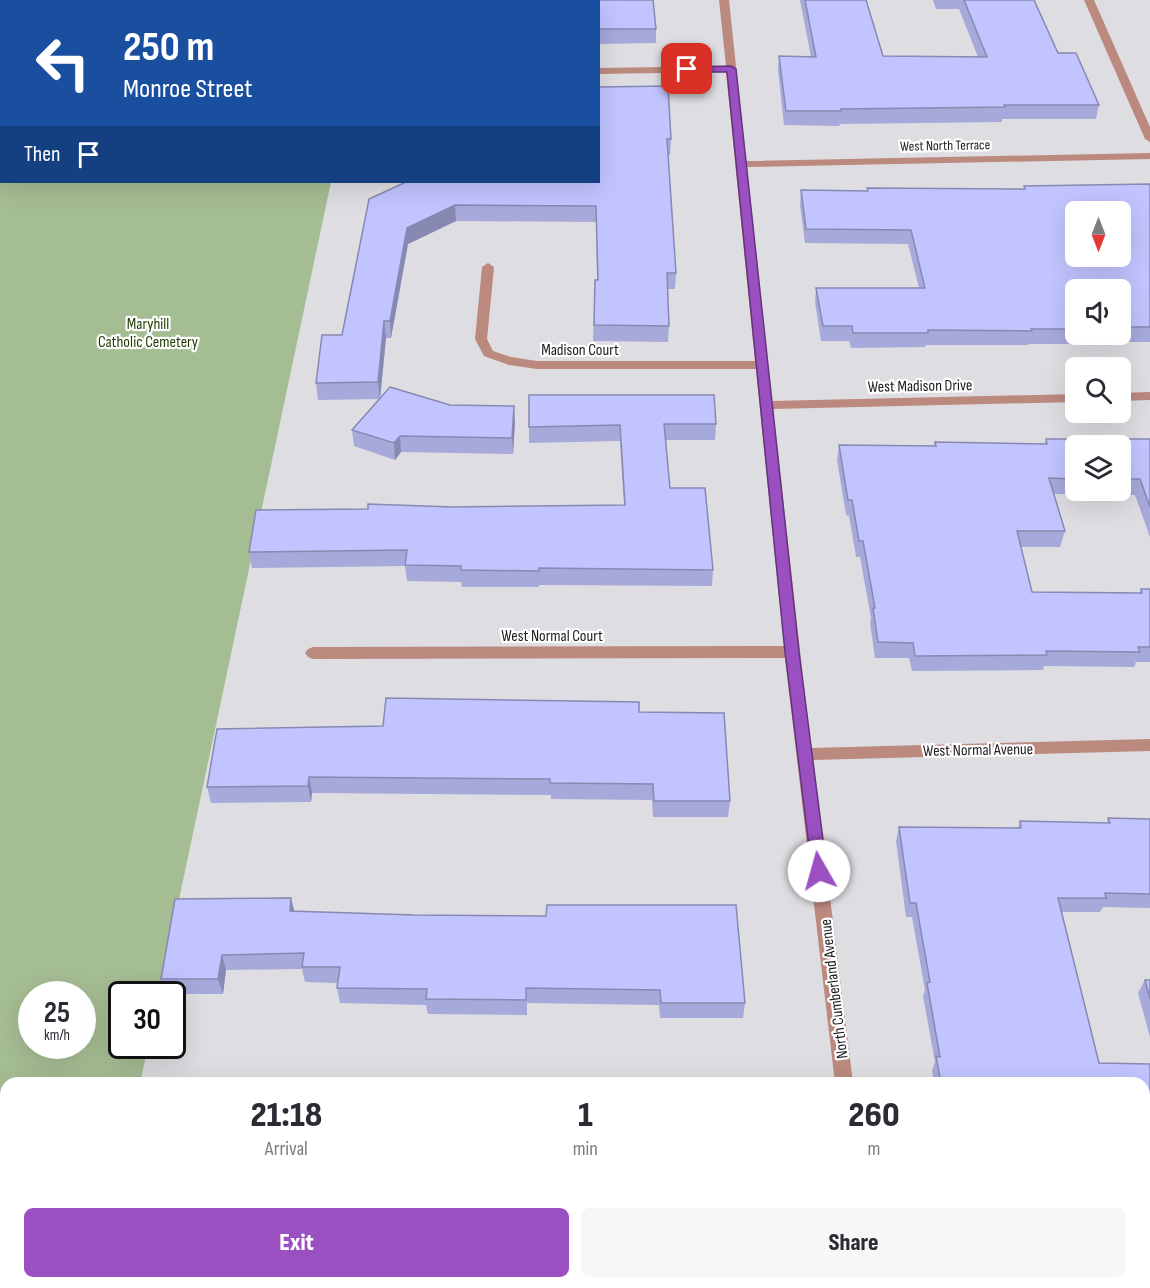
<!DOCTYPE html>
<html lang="en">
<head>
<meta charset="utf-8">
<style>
	:root { --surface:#fff; --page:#f7f7f7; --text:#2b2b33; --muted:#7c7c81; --accent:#9b50c2 }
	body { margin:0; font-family:"Sofia Sans Condensed",sans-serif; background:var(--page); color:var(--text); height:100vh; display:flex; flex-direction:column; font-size:22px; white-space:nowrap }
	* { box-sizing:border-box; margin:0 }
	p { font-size:20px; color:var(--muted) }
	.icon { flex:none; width:33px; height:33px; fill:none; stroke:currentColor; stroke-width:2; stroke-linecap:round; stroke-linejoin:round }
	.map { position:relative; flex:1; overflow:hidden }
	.drawer { position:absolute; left:0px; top:1077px; width:1150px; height:212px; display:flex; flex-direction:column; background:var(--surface); border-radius:18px 18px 0 0; box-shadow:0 6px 24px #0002 }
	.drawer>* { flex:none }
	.guide { position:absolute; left:0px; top:0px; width:600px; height:183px; box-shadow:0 6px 24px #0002; background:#1a4fa0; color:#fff; overflow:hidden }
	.needle { width:39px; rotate:180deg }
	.tools { position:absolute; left:1065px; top:201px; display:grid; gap:12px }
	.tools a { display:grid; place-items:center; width:66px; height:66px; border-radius:9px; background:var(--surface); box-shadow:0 6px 24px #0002; font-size:30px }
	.speed { position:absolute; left:18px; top:981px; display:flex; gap:12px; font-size:30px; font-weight:700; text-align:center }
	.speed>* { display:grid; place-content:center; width:78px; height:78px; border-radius:50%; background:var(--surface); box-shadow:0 6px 24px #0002; line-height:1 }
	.speed small { font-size:15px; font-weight:400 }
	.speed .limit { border:3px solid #111; border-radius:9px; background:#fff; color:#111 }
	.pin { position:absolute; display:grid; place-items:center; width:51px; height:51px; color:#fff; margin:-26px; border-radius:12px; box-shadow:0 3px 9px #0006 }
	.me { position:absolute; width:66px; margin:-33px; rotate:353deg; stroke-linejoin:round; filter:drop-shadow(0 0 4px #0008) }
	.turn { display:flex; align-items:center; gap:21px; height:126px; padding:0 24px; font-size:27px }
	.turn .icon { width:78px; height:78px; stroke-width:2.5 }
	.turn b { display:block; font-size:42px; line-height:51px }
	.then { display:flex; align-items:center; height:57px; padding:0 24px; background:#0003; gap:12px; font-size:22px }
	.eta { display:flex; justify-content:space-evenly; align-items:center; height:102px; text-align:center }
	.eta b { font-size:36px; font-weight:800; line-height:42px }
	.action { display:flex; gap:12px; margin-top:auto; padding:12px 24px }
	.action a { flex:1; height:69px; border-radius:9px; background:var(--accent); color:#fff; font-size:24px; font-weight:800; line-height:69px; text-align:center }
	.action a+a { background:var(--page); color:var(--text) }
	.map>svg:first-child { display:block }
</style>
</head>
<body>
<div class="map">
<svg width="1150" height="1288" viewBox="0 0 1150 1288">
	<rect width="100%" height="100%" fill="#dedee2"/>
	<!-- green -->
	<path fill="#a5bd93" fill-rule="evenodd" d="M0,176l2,6h329l-172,812h-37v52h26l-8,37h-134v199l92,1 -1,5h-97zM32,994h50v52h-50z"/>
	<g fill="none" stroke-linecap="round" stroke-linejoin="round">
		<!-- street -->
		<path fill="#bb897e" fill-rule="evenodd" d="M33,0h10l-11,2z
			M370,0h10v2h-10z
			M719,0h10l17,161 404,-8v6l-403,8 25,234 304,-7v8l-303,7 38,339 339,-9v12l-337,9 40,323h-18l-50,-425 -472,1 -5,-2 -3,-4 3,-4 5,-2 471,-1 -28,-277h-219l-28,-4 -25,-9 -9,-17 7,-72 6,-4 6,4 -7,72 6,12 18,6 26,4h218l-29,-289 -128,2v-6l128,-2z
			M1084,0h10l56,127v15l-5,-3z
			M0,76h2v6h-2z
			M1150,392v8l-30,1v-8z
			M863,1282h20v6h-20z"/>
	</g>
	<!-- wall -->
	<path fill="#a6a9da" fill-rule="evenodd" d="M800,0h66l17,56 95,1 -19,-48h-23l-3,-9h101l24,53 41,52 -3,14h-94v3l-162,2 -1,2 -55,-1 -6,-55 1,-14 32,1z
		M598,2l58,27v14l-58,1z
		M598,87l73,52 -1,16h-2l8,118 -1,16h-7l1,37 -1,16 -75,-1 2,-61h2l-1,-58 -140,-1 -48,23 -17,94h-5l-6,60 70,7 65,17 -2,32 -112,-2 -6,8 -41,-14 -2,-16 28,-31 -62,1 -2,-17 26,-48 27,-136 229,-17z
		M0,96h2v59h-2z
		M1150,184v158h-47l-1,2h-73l-1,1h-102l-1,2 -74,1 -2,-7h-28l-6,-39 1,-14h103l-11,-44 -103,-1 -5,-38 1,-15 66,1v-3l157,1v-3zM1076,290h44v44h-44z
		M529,395l187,29 -1,16h-49l4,48 43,82 -1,16 -173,-1v2h-77l-1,-5 -54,-1 -2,-15 -153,2 -3,-16 119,-43 84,-2 172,-2 -4,-64 -91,2z
		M1046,439h104v98l-15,-42 -82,-1 12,37 -5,16h-39l11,45 107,1 2,-4h9v73h-14l-2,5 -90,-1 -1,4 -131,1 -3,-13h-34l-5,-35 1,-5 -11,-61h-4l-7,-41 -3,-1 -9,-55 2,-15 95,1 1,-4 110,2zM1076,446h44v44h-44z
		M639,712l91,89 -2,16h-75l-1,-17 -101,-1v-4l-239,-2 -1,9 -100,1 -4,-16 176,-61z
		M1108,818l42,1v89l-47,-1 -3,5h-38l37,151 51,1v108h-6v-89h-210l-2,-13 3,-8 -12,-66 2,-6 -13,-73h-6l-10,-76 3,-14 119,1 2,-7 87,2z
		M294,911l451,92 -2,15h-83l-1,-13 -132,-2v12l-99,-1 -2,-9 -86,-2 -3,-15 1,-5 -33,-1 -3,-13 -76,1 -3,24h-57l-5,-15z
		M1145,980h5v57l-12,-44z"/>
	<!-- shaded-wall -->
	<path fill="#8789b2" d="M455,205l1,16 -48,23 -17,94 -1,-17 17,-93z
		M384,321l2,17 -6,61 -2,-17z
		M514,406l1,16 -2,32 -1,-16z
		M400,436l1,16 -6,8 -1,-17z
		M309,777l3,16 -1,9 -3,-16z
		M291,898l4,16 -5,-3z
		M222,955l4,15 -3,24 -5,-15z"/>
	<!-- building -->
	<path fill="#c1c4fe" stroke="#8789b2" stroke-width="1.5" fill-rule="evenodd" d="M98,0h75l-1,2h-74z
		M239,0h72v2h-73z
		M436,0h217l3,29h-58v-27h-162z
		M805,0h61l17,56 104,1 -23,-57h70l24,53h18l23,52h-95l1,2 -164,2v2h-55l-7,-55 37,1z
		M668,86l3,53h-4l9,134h-9l2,53 -75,-1 1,-45h3l-2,-74 -141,-1 -48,23 -17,93h-6l-6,61 -62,1 6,-48h20l27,-136 37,-17h192v-95z
		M0,96h2v43h-2z
		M1150,184v143h-30v-37h-44v39h-45l1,2 -104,-1v3h-75l-1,-7h-29l-7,-38h109l-14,-58 -105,-1 -5,-39 67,1 -1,-3 158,1 -1,-3zM1076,212h44v44h-44z
		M390,387l60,18 64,1 -2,32 -112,-2 -6,7 -42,-13z
		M529,395h185l2,29h-52l6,64h35l8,82 -174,-2v3l-78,-1v-4l-56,-1 2,-15 -158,2 7,-42 112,-1v-5l84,3 173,-2 -5,-80 -91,2z
		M1046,439h104v68l-10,-28h-20v-33h-44v33l-27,-1 16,53h-48l15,61 110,1 -1,-4h9v58h-12l2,5 -94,-1 1,4 -132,1 -2,-13 -35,-1 -5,-34h2l-12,-67h-4l-7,-41h-4l-9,-55 97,1 -1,-4 112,2z
		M386,698l253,4v10l85,1 6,88h-76l-1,-17 -103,-1v-4l-241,-2 -1,9 -101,1 10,-58 166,-3z
		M1108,818l42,1v75l-45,-1 1,5h-48l41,165 51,1v95h-6v-76h-203l-5,-27 4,1 -13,-74 3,-1 -14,-79h-6l-11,-76 122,1 -1,-7 90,2z
		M291,898l-1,13 124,4 132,1 1,-11h189l9,98h-84l-1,-13 -134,-2v12l-100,-1 1,-10 -90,-1 3,-21h-38l2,-14 -82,2 -4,24h-57l14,-80z
		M1145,980h5v19z
		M95,1282h669l1,6h-671z"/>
	<!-- route -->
	<path fill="#9b50c2" stroke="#65347e" stroke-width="1.5" d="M731,66l5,3 63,583 28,219 -2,5 -6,2 -5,-2 -2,-5 -27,-219 -58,-580h-40l-4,-3 4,-2z"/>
	<g text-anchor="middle" stroke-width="4.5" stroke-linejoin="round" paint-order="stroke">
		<!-- far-street labels -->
		<g font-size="14" fill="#1b1b1d" stroke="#fff">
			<text transform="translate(945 145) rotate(-1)" y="5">West North Terrace</text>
		</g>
		<!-- park labels -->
		<g font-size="16" fill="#1e3900" stroke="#fff">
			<text x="148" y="329">Maryhill<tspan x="148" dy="18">Catholic Cemetery</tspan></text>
		</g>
		<!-- street labels -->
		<g font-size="16" fill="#1b1b1d" stroke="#fff">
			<text x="580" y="355">Madison Court</text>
			<text transform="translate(920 385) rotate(-1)" y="6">West Madison Drive</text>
			<text x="552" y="641">West Normal Court</text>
			<text transform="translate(978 749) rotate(-1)" y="6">West Normal Avenue</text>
			<text transform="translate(833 989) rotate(-97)" y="6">North Cumberland Avenue</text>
		</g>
	</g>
</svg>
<div class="tools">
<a><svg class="needle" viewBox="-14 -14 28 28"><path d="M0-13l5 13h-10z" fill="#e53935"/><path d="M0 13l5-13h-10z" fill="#7c7c81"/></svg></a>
<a><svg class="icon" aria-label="sound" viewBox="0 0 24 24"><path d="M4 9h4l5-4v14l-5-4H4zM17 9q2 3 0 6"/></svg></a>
<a><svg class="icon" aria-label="search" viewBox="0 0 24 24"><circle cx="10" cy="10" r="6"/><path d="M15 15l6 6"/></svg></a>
<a><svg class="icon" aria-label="layers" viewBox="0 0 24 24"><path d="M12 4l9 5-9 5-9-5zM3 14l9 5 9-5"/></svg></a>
</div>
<div class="speed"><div>25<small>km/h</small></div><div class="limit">30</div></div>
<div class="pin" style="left:687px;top:69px;background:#d93025"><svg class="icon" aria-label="arrive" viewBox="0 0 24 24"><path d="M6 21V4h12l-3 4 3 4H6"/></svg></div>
<svg class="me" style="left:819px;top:871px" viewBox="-20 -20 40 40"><circle r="19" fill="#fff"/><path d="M0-13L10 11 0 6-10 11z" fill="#9b50c2"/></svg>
<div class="guide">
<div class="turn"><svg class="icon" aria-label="left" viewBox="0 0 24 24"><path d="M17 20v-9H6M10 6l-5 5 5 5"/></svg><div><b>250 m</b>Monroe Street</div></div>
<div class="then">Then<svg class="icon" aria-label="arrive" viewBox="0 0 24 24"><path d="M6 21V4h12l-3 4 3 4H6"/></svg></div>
</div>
<section class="drawer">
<div class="eta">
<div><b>21:18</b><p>Arrival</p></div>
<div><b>1</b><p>min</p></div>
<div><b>260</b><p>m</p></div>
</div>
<div class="action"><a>Exit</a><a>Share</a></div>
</section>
</div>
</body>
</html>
